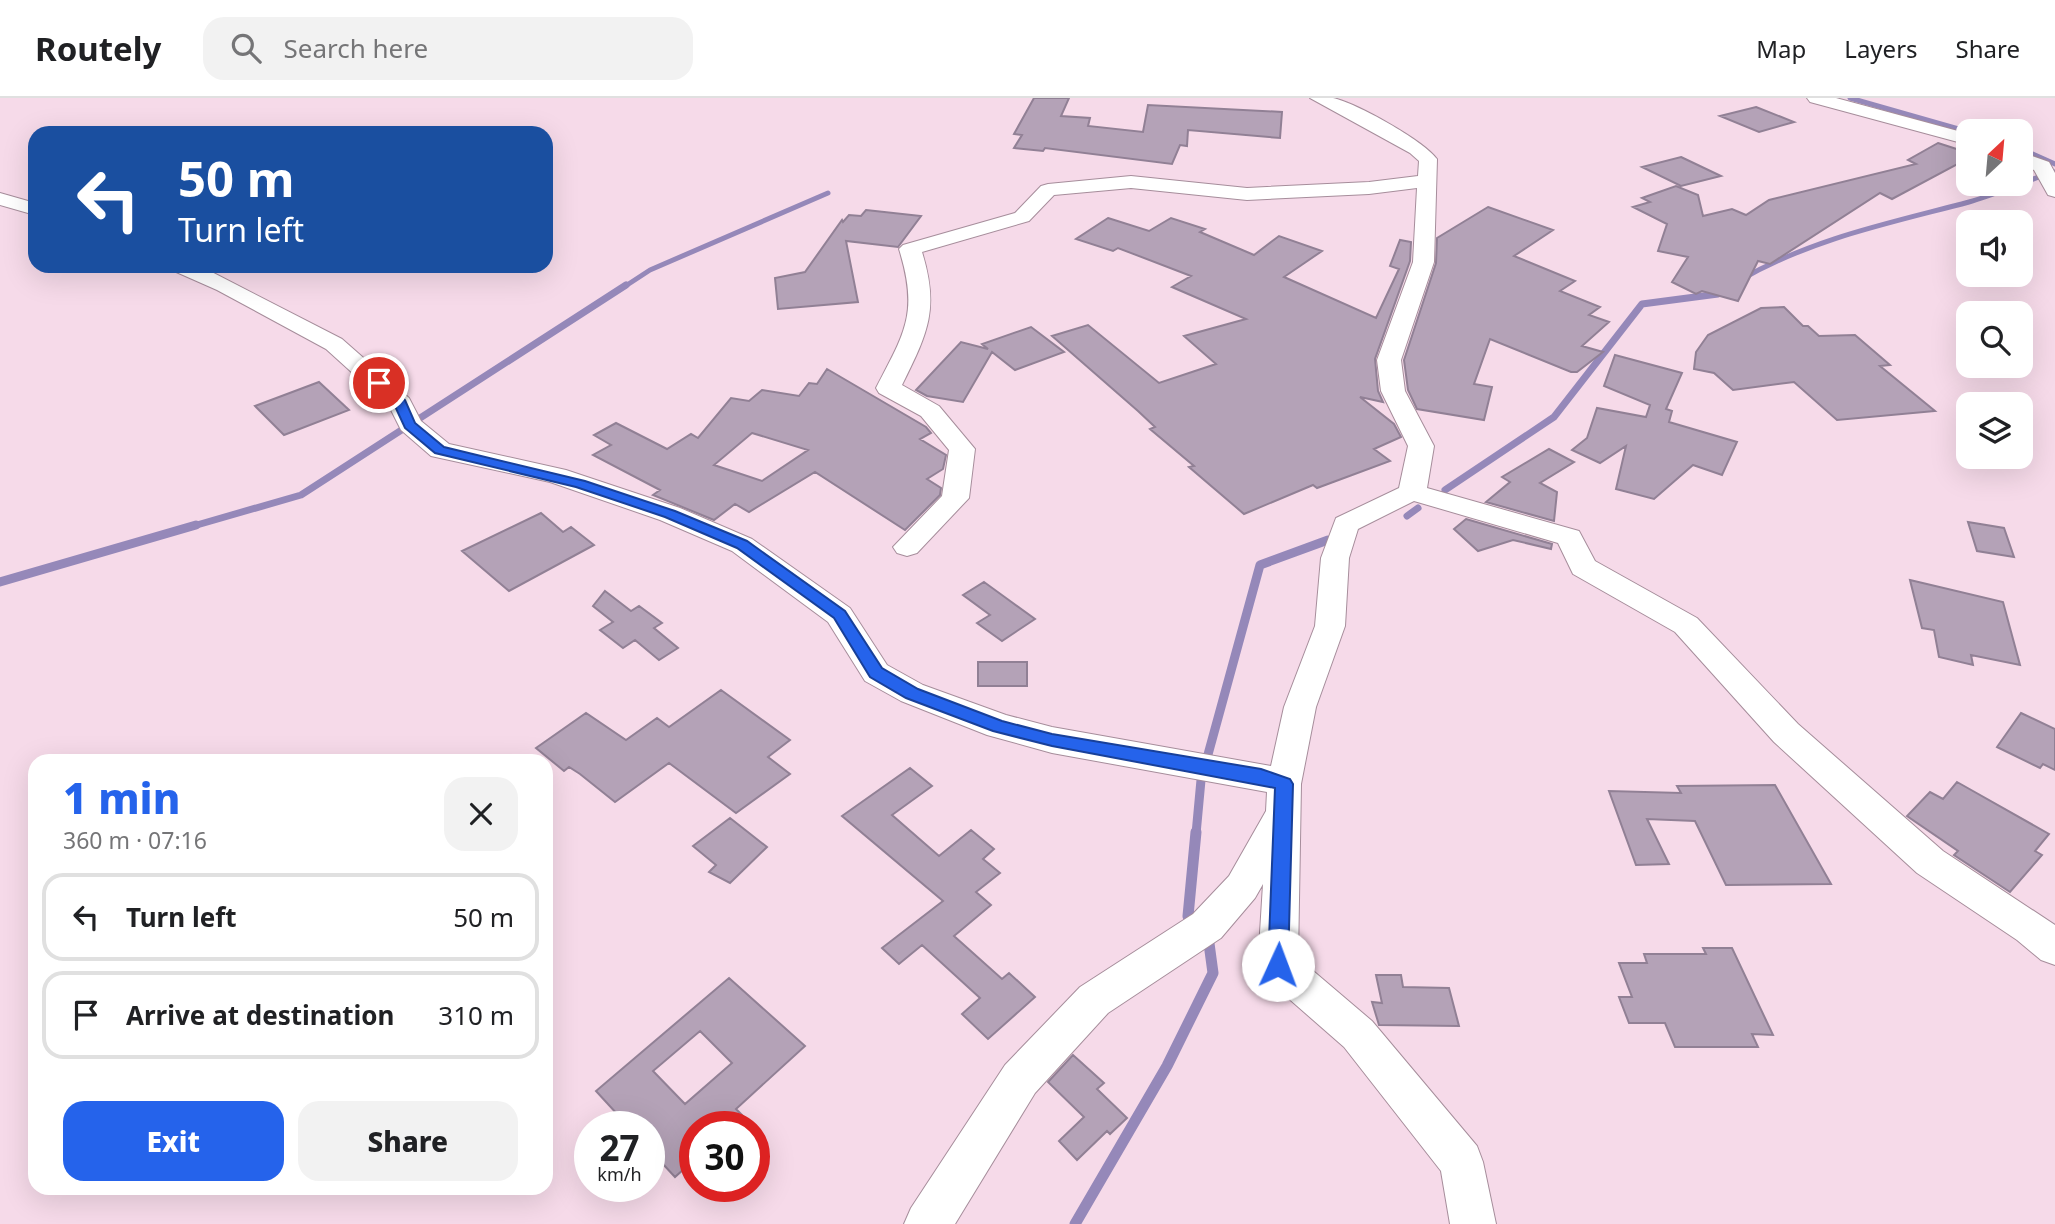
<!DOCTYPE html>
<html lang="en">
<head>
<meta charset="utf-8">
<style>
	:root { --surface:#fff; --page:#f2f2f2; --text:#202124; --muted:#757577; --line:#e0e0e0; --accent:#2563eb }
	body { margin:0; font-family:"Noto Sans",sans-serif; background:var(--page); color:var(--text); height:100vh; display:flex; flex-direction:column; font-size:26px; white-space:nowrap }
	* { box-sizing:border-box; margin:0 }
	p { font-size:23px; color:var(--muted) }
	.icon { flex:none; width:38px; height:38px; fill:none; stroke:currentColor; stroke-width:2; stroke-linecap:round; stroke-linejoin:round }
	.map { position:relative; flex:1; overflow:hidden }
	.panel { position:absolute; left:28px; top:656px; width:525px; height:441px; display:flex; flex-direction:column; background:var(--surface); border-radius:21px; box-shadow:0 7px 28px #0002 }
	.panel>* { flex:none }
	.hud { position:absolute; left:28px; top:28px; width:525px; height:147px; border-radius:21px; box-shadow:0 7px 28px #0002; background:#1a4fa0; color:#fff; overflow:hidden }
	.needle { width:46px; rotate:26deg }
	.buttons { position:absolute; left:1956px; top:21px; display:grid; gap:14px }
	.buttons a { display:grid; place-items:center; width:77px; height:77px; border-radius:14px; background:var(--surface); box-shadow:0 7px 28px #0002; font-size:35px }
	.speed { position:absolute; left:574px; top:1013px; display:flex; gap:14px; font-size:35px; font-weight:700; text-align:center }
	.speed>* { display:grid; place-content:center; width:91px; height:91px; border-radius:50%; background:var(--surface); box-shadow:0 7px 28px #0002; line-height:1 }
	.speed small { font-size:18px; font-weight:400 }
	.speed .limit { border:10px solid #d22; background:#fff; color:#111 }
	.pin { position:absolute; display:grid; place-items:center; width:60px; height:60px; color:#fff; margin:-30px; border:4px solid #fff; border-radius:50%; box-shadow:0 2px 7px #0007 }
	.me { position:absolute; width:77px; margin:-38px; rotate:2deg; stroke-linejoin:round; filter:drop-shadow(0 0 5px #0008) }
	.turn { display:flex; align-items:center; gap:24px; height:147px; padding:0 35px; font-size:32px }
	.turn .icon { width:91px; height:91px; stroke-width:2.5 }
	.turn b { display:block; font-size:49px; line-height:60px }
	.round { display:grid; place-items:center; flex:none; width:74px; height:74px; border-radius:21px; background:var(--page) }
	.summary { display:flex; align-items:center; justify-content:space-between; height:119px; padding:0 35px }
	h1 { font-size:42px; font-weight:800; line-height:52px; color:var(--accent) }
	.action { display:flex; gap:14px; margin-top:auto; padding:14px 35px }
	.action a { flex:1; height:80px; border-radius:21px; background:var(--accent); color:#fff; font-size:28px; font-weight:800; line-height:80px; text-align:center }
	.action a+a { background:var(--page); color:var(--text) }
	ul { padding:0; list-style:none }
	li { display:flex; align-items:center; gap:21px; height:88px; margin:0 14px 10px; padding:0 21px; border:4px solid var(--line); border-radius:21px }
	li div { flex:1 }
	li b { display:block; font-size:26px }
	li em { font-style:normal }
	header { display:flex; align-items:center; gap:42px; box-sizing:border-box; height:98px; padding:0 35px; background:var(--surface); border-bottom:2px solid var(--line) }
	header strong { font-size:33px }
	nav { display:flex; gap:38px; margin-inline-start:auto; font-size:24px }
	.search { width:490px; height:63px; background:var(--page); display:flex; align-items:center; gap:18px; box-sizing:border-box; padding:0 24px; border-radius:21px; color:var(--muted); font-size:26px }
	.map>svg:first-child { display:block }
</style>
</head>
<body>
<header>
<strong>Routely</strong>
<div class="search"><svg class="icon" aria-label="search" viewBox="0 0 24 24"><circle cx="10" cy="10" r="6"/><path d="M15 15l6 6"/></svg>Search here</div>
<nav><a>Map</a><a>Layers</a><a>Share</a></nav>
</header>
<div class="map">
<svg width="2055" height="1126" viewBox="0 0 2055 1126">
	<rect width="100%" height="100%" fill="#f6dae9"/>
	<g fill="none" stroke-linecap="round" stroke-linejoin="round">
		<!-- stream-far3 -->
		<path stroke="#9588b9" stroke-width="5" d="M1850,0l119,34
			M2021,51l34,15
			M1742,181c72,-41 148,-56 227,-77 29,-8 57,-22 86,-30
			M624,189l26,-17 178,-77"/>
		<!-- stream-far2 -->
		<path stroke="#9588b9" stroke-width="7" d="M1445,392l109,-73 88,-113 76,-10 7,-4
			M1407,418l11,-8
			M190,429l111,-32 325,-210"/>
		<!-- stream-far1 -->
		<path stroke="#9588b9" stroke-width="9" d="M0,484l196,-57
			M1196,736l5,-54 59,-215 68,-25"/>
		<!-- stream -->
		<path stroke="#9588b9" stroke-width="11" d="M1196,734l-8,84 10,5
			M1075,1126l92,-158 46,-93 -5,-37"/>
	</g>
	<!-- building -->
	<path fill="#b4a2b7" stroke="#918095" stroke-width="2" fill-rule="evenodd" d="M1034,0h35l-8,18 29,2 -2,8 55,6 5,-27 134,7 -2,26 -92,-8 -1,16 -7,-1 -8,19 -127,-16 -2,3 -29,-3 8,-13 -8,-1z
		M1756,9l38,15 -35,10 -39,-16z
		M1938,45l31,10v5l-77,41 -12,-6 -110,71 -12,-3 -20,40 -36,-10 -6,3 -24,-12 16,-25 -30,-6 9,-27 -34,-17 17,-5 -8,-4 34,-12 22,9 5,21 29,-7 14,6 23,-15 147,-36 -8,-4z
		M1681,59l40,19 -40,10 -39,-19z
		M1488,109l65,23 -39,26 61,25 -15,10 40,16 -11,8 20,7 -27,24 21,6 -26,20h-6l-81,-33 -16,45 18,3 -8,33 -67,-11 -9,-19 -4,-30 32,-97 1,-25z
		M866,112l55,6 -23,31 -52,-6 12,61 -80,7 -3,-31 30,-6 37,-52 1,2 6,-7 12,1z
		M1108,120l41,13 22,-13 34,11 -5,3 54,23 25,-19 43,15 -38,26 92,41 23,-49 -9,-3 10,-26 11,2 -1,19 -35,98 3,32 5,11 -23,-5 34,27 7,13 -27,12 16,12 -73,27 -4,-3 -69,29 -55,-47 5,-1 -44,-37 5,-2 -17,-16 -86,-75 36,-11 71,58 57,-19 -32,-28 62,-17 -74,-32 19,-11 -73,-28 -5,3 -37,-12z
		M1784,209l19,19h5l11,10 36,-1 35,30 -10,1 55,45 -98,9 -43,-38 -61,8 -19,-17 -20,-4 2,-17 12,-17 53,-27z
		M1031,229l33,25 -49,18 -23,-18 -29,50 -36,-6 -11,-6 45,-48 27,7 -6,-5z
		M1615,257l67,18 -16,36 6,2 -3,11 68,20 -15,33 -29,-10 -39,34 -38,-10 10,-43 -26,17 -28,-13 15,-12 10,-30 49,9 4,-12 -46,-19z
		M827,271l99,58 5,6 -11,6 26,16 -3,14 -16,10 14,9 -1,7 -35,35 -90,-58 -66,40 -14,-8 -21,16 -61,-25 7,-5 -67,-35 18,-10 -17,-10 22,-12 51,26 24,-15 7,4 33,-40 18,3 13,-11 37,6 10,-13 8,1zM752,335l56,17 -46,31 -48,-16z
		M319,284l30,28 -65,25 -29,-29z
		M1549,351l25,13 -34,21 17,9 -3,29 -68,-19 24,-20 -8,-5z
		M541,415l22,19 8,-5 23,18 -85,46 -47,-40z
		M1466,421l86,25 -1,5 -38,-9 -35,11 -24,-22z
		M1968,424l36,6 10,29 -37,-6z
		M1910,482l93,22 17,63 -49,-10 2,10 -34,-8 -5,-27 -12,-2z
		M984,484l22,16 29,21 -33,22 -25,-18 13,-8 -27,-20z
		M605,493l26,20 8,-5 23,17 -8,5 24,20 -19,12 -24,-20 -12,8 -23,-18 13,-8 -20,-16z
		M978,564h49v24h-49z
		M721,592l69,50 -22,17 22,17 -54,39 -67,-50 -54,39 -35,-28 -11,-7 -5,4 -28,-23 50,-35 40,27 31,-22 12,9z
		M2021,615l34,16v41l-12,-6 -3,4 -43,-21z
		M910,670l22,18 -40,29 47,41 32,-26 23,19 -11,10 17,14 -24,19 15,13 -37,31 48,43 7,-6 26,24 -47,42 -26,-25 18,-16 -58,-53 -23,19 -17,-16 61,-47 -101,-85z
		M1957,684l92,52 -14,17 7,4 -32,37 -56,-37 4,-4 -51,-35 23,-24 13,7z
		M1775,687l56,99 -105,1 -31,-64 -48,-2 22,45 -33,1 -27,-74 72,2 -4,-7z
		M730,720l37,29 -37,36 -21,-11 7,-7 -23,-19z
		M1703,850h29l41,87 -21,-1 6,13h-83l-10,-24h-36l-10,-26h13l-13,-34h28l-3,-9h62z
		M1376,877h25l2,12 46,1 10,38 -80,-1 -7,-23 10,1z
		M729,880l76,68 -69,63 18,18h-59v32l-20,18 -26,-28v-22h-20l-33,-36zM700,933l32,32 -47,41 -32,-33z
		M1073,957l31,28 -7,6 30,29 -17,16 -3,-3 -30,29 -18,-19 25,-24 -36,-35z"/>
	<g fill="none" stroke-linecap="round" stroke-linejoin="round">
		<!-- minor casing -->
		<g stroke="#a68d9b" stroke-width="2">
			<path id="minor" d="M1310,0c7,0 16,0 23,0 23,5 90,42 104,61l-3,103 -33,98 4,31 29,55 -7,42 152,43 16,30 102,57 101,106 145,127 112,74v40l-14,-5 -24,-20 -100,-67 -143,-131 -99,-110 -102,-58 -15,-31 -144,-42 -56,28 -9,29 -4,68 -29,81 -15,77 -3,174 74,63 105,125 6,16 13,62h-46l-9,-53 -97,-124 -80,-70 -6,-12 5,-81 -8,14 -34,40 -113,75 -73,80 -80,131h-51l7,-16 94,-143 75,-78 113,-73 36,-38 37,-65 1,-19 -215,-39 -65,-18 -86,-34 -36,-20 -37,-59 -96,-71 -72,-31 -110,-38 -119,-26 -30,-26 -12,-24 -63,-57 -109,-59 -43,-19 -3,-5h29l142,73 67,59 12,23 28,23 117,26 114,38 72,31 98,69 37,57 36,20 83,30 46,12 219,39 13,-59 31,-81 6,-68 15,-40 63,-30 9,-42 -27,-55 -4,-31 36,-98 4,-74 -48,6 -122,6 -116,-12 -77,7 -25,26 -107,31c18,58 5,82 -20,133l37,21 36,43 -6,49 -52,55 -10,3 -10,-3 -4,-6 49,-51 7,-46 -28,-34 -42,-23 -3,-5c29,-56 43,-75 23,-139l4,-4 112,-32 26,-27 7,-2 83,-8 116,12 122,-6 49,-6 1,-15 -9,-8z
				M1807,0h29l133,36v11l-159,-43z
				M2021,54l28,10 6,11v24l-7,-2 -14,-25 -13,-5z
				M0,95l35,10v12l-35,-10z"/>
		</g>
		<!-- minor -->
		<use href="#minor" fill="#fff" fill-rule="evenodd"/>
	</g>
	<!-- route -->
	<path fill="#2563eb" stroke="#184099" stroke-width="2" d="M375,282h8l22,20 10,23 29,24 141,34 90,30 72,30 98,70 37,57 36,21 84,32 50,13 209,35 29,10 3,5 -5,181 -3,6 -7,3 -7,-3 -3,-6 7,-177 -223,-42 -59,-15 -87,-33 -36,-21 -36,-59 -97,-70 -72,-31 -89,-30 -141,-34 -30,-25 -11,-24 -19,-18z"/>
</svg>
<div class="buttons">
<a><svg class="needle" viewBox="-14 -14 28 28"><path d="M0-13l5 13h-10z" fill="#e53935"/><path d="M0 13l5-13h-10z" fill="#757577"/></svg></a>
<a><svg class="icon" aria-label="sound" viewBox="0 0 24 24"><path d="M4 9h4l5-4v14l-5-4H4zM17 9q2 3 0 6"/></svg></a>
<a><svg class="icon" aria-label="search" viewBox="0 0 24 24"><circle cx="10" cy="10" r="6"/><path d="M15 15l6 6"/></svg></a>
<a><svg class="icon" aria-label="layers" viewBox="0 0 24 24"><path d="M12 4l9 5-9 5-9-5zM3 14l9 5 9-5"/></svg></a>
</div>
<div class="speed"><div>27<small>km/h</small></div><div class="limit">30</div></div>
<div class="pin" style="left:379px;top:285px;background:#d93025"><svg class="icon" aria-label="arrive" viewBox="0 0 24 24"><path d="M6 21V4h12l-3 4 3 4H6"/></svg></div>
<svg class="me" style="left:1278px;top:867px" viewBox="-20 -20 40 40"><circle r="19" fill="#fff"/><path d="M0-13L10 11 0 6-10 11z" fill="#2563eb"/></svg>
<div class="hud">
<div class="turn"><svg class="icon" aria-label="left" viewBox="0 0 24 24"><path d="M17 20v-9H6M10 6l-5 5 5 5"/></svg><div><b>50 m</b>Turn left</div></div>
</div>
<section class="panel">
<div class="summary"><div><h1>1 min</h1><p>360 m · 07:16</p></div><a class="round"><svg class="icon" aria-label="close" viewBox="0 0 24 24"><path d="M6 6l12 12M18 6L6 18"/></svg></a></div>
<ul>
<li><svg class="icon" aria-label="left" viewBox="0 0 24 24"><path d="M17 20v-9H6M10 6l-5 5 5 5"/></svg><div><b>Turn left</b></div><em>50 m</em></li>
<li><svg class="icon" aria-label="arrive" viewBox="0 0 24 24"><path d="M6 21V4h12l-3 4 3 4H6"/></svg><div><b>Arrive at destination</b></div><em>310 m</em></li>
</ul>
<div class="action"><a>Exit</a><a>Share</a></div>
</section>
</div>
</body>
</html>
